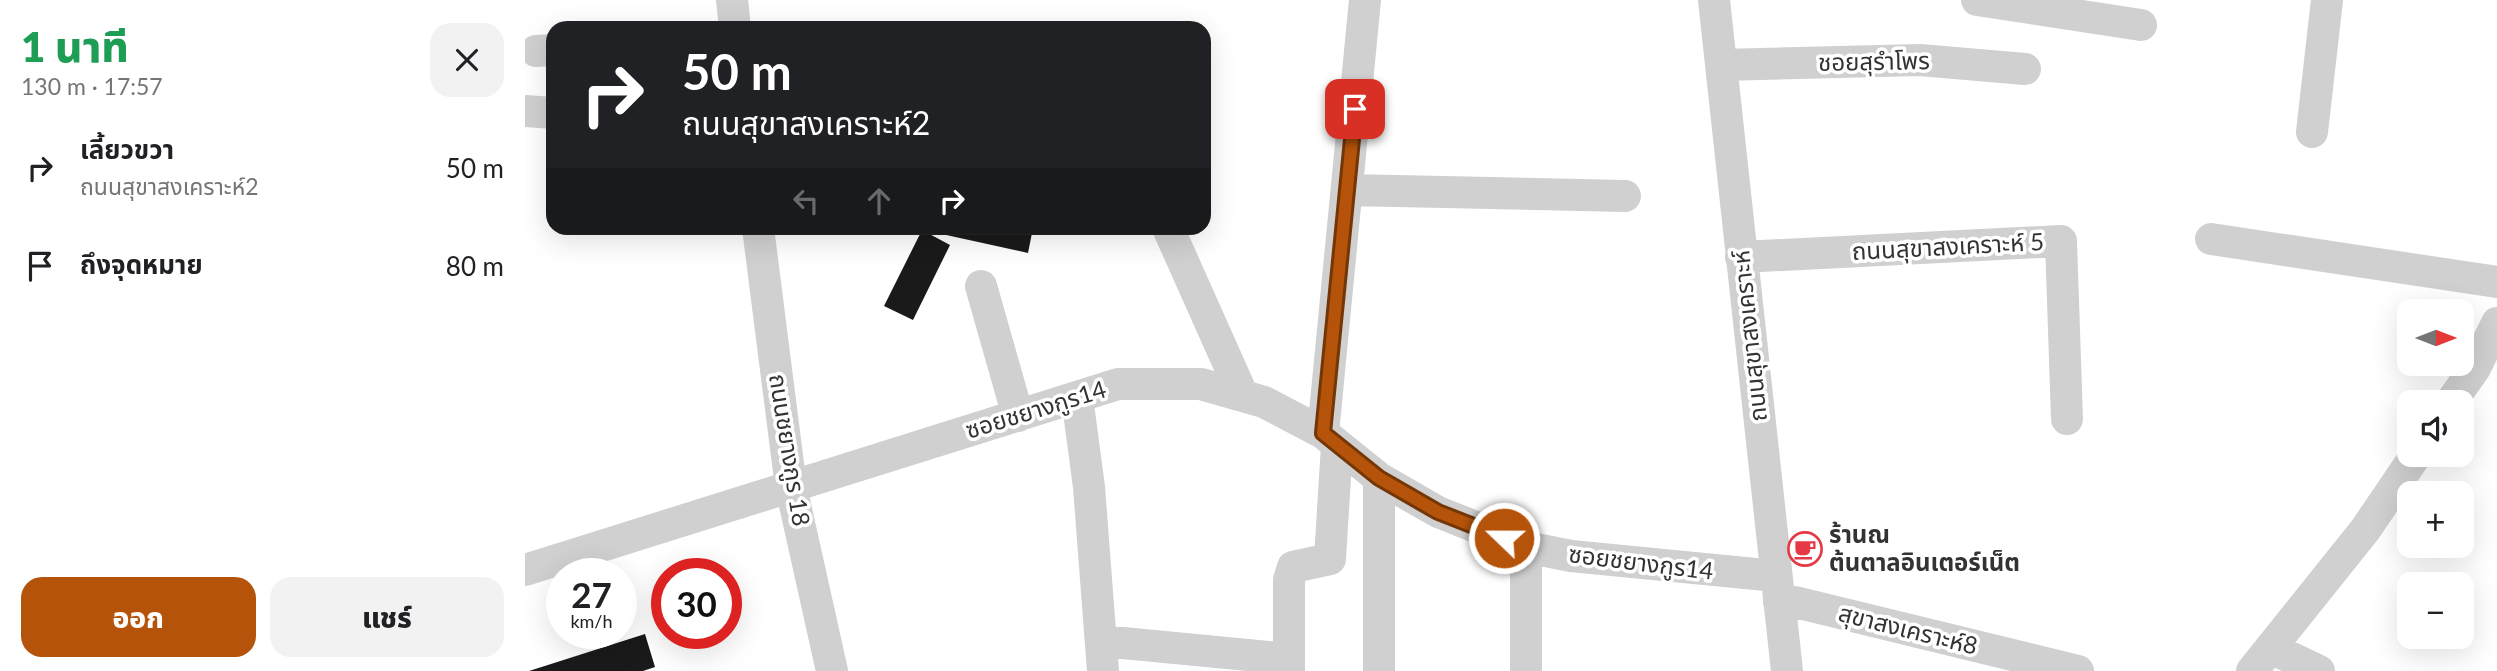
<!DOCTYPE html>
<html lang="th">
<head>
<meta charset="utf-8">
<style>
	:root { --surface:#fff; --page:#f2f2f2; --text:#202124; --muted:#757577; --accent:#b45309 }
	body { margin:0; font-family:Lato,"Noto Sans Thai",sans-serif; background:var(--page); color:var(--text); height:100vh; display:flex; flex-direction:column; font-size:26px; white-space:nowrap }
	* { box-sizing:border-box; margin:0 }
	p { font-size:23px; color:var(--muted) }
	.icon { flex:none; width:38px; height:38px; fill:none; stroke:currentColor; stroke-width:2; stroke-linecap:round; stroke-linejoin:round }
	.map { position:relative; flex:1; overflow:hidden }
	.side { display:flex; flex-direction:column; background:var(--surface); width:525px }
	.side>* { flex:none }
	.hud { position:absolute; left:21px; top:21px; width:665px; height:214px; border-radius:21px; box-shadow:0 7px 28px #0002; background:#202124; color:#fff; overflow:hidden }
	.needle { width:46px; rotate:90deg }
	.fabs { position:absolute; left:1872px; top:299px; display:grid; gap:14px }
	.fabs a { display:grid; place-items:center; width:77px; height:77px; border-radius:14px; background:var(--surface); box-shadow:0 7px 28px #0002; font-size:35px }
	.speed { position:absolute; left:21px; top:558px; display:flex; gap:14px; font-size:35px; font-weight:700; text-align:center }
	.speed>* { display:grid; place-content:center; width:91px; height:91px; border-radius:50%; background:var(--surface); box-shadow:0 7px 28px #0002; line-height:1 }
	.speed small { font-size:18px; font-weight:400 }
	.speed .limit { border:10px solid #d22; background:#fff; color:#111 }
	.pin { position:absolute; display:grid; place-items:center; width:60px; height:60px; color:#fff; margin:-30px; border-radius:14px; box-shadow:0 4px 10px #0006 }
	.me { position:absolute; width:77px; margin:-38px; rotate:292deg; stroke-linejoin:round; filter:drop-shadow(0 0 5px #0008) }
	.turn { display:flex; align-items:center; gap:24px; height:147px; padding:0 21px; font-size:32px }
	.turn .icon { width:91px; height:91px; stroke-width:2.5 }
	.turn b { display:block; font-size:49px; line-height:60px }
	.lanes { display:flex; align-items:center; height:66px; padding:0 21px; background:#0003; justify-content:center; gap:35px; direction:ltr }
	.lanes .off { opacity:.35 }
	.round { display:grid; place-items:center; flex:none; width:74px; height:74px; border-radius:21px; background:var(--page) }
	.head { display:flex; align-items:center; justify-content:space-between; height:119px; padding:0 21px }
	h1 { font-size:42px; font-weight:800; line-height:52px; color:#1e9e55 }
	.button { display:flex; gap:14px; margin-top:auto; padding:14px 21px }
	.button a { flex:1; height:80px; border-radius:21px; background:var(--accent); color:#fff; font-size:28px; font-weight:800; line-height:80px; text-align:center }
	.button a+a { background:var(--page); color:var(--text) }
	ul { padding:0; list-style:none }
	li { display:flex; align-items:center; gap:21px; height:98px; padding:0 21px }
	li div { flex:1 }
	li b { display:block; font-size:26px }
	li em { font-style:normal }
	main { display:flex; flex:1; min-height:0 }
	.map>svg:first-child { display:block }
</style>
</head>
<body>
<main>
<section class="side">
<div class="head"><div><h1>1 นาที</h1><p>130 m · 17:57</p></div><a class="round"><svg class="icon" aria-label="close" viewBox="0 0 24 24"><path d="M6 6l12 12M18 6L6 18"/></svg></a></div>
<ul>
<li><svg class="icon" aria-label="right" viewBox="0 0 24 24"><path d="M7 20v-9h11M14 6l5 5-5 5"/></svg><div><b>เลี้ยวขวา</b><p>ถนนสุขาสงเคราะห์2</p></div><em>50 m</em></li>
<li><svg class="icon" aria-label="arrive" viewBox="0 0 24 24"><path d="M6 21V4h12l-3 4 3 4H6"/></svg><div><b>ถึงจุดหมาย</b></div><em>80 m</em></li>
</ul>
<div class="button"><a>ออก</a><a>แชร์</a></div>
</section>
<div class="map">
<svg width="1972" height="671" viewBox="0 0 1972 671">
	<rect width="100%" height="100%" fill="#fff"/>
	<!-- building -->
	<path fill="#1a1a1a" d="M404,228h104l-5,25 -100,-22z
		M397,230l28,15 -37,75 -29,-14z
		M120,634l10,33 -12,4h-114z"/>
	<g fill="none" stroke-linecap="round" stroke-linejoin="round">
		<!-- street -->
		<path stroke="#d0d0d0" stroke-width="32" d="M207,0l3,28
			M1189,0l73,671
			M1452,0l164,25
			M11,51l17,-1
			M1197,65l198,-5 105,9
			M0,111l28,2
			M1787,132l15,-132
			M823,190l277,6
			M233,228l33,259 41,184
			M643,228l75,168
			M1686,239l286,43
			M1216,257l320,-16 6,178
			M456,286l37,130
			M552,397l12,90 14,184
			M1926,402l24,-34 22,-45
			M798,433l42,-433
			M0,570l593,-186h83l63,18 59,31 56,45 59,34 88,35 45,9 205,20
			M1254,602h16l283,69
			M577,641l187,18
			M1748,649l46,22
			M764,671v-91l4,-13 37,-8 7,-114
			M854,671v-193
			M1001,671v-124
			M1727,671l113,-141 51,-75"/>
	</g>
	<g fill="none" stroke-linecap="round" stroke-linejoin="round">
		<!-- route casing -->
		<g stroke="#753606" stroke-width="18">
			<path id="route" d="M830,109l-32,324 56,45 59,34 66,26"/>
		</g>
		<!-- route -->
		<use href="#route" stroke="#b45309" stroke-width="12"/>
	</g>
	<!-- icons -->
	<defs>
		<g id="cafe-ring" transform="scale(1.75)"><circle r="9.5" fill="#fff" stroke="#e63946" stroke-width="1.5"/><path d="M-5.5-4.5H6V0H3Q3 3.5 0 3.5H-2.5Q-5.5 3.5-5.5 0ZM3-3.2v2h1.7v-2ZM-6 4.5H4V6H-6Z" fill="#e63946"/></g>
	</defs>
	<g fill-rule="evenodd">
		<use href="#cafe-ring" x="1280" y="549"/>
	</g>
	<g text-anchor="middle" stroke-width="7" stroke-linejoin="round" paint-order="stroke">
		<!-- street labels -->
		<g font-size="24" fill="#333" stroke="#fff">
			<text transform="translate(1349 62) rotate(-1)" y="8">ชอยสุรำโพร</text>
			<text transform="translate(1423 247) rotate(-3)" y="8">ถนนสุขาสงเคราะห์ 5</text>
			<text transform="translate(1225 336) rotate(-96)" y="8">ถนนสุขาสงเคราะห์</text>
			<text transform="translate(511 410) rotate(-17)" y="8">ซอยชยางกูร14</text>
			<text transform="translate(264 450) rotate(81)" y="8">ถนนชยางกูร 18</text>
			<text transform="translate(1116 563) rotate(7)" y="8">ซอยชยางกูร14</text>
			<text transform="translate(1383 630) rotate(14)" y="8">สุขาสงเคราะห์8</text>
		</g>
		<!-- poi labels -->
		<g font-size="24" font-weight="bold" fill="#333" stroke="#fff" text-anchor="start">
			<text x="1304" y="543">ร้านณ<tspan x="1304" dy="28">ต้นตาลอินเตอร์เน็ต</tspan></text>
		</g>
	</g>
</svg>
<div class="fabs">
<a><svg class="needle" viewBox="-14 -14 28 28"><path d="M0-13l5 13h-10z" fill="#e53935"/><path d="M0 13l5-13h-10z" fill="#757577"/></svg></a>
<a><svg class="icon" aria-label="sound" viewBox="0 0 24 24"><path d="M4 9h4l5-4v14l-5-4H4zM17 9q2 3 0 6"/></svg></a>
<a>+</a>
<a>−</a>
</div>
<div class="speed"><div>27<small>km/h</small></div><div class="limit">30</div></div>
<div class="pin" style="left:830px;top:109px;background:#d93025"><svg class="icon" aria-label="arrive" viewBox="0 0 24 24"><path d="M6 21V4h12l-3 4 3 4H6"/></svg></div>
<svg class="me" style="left:979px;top:538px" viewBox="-20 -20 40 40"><circle r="17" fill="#b45309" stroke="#fff" stroke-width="3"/><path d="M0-11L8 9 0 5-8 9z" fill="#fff"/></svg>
<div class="hud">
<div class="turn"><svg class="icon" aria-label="right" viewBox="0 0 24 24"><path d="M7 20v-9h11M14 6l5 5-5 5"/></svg><div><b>50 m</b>ถนนสุขาสงเคราะห์2</div></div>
<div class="lanes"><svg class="icon off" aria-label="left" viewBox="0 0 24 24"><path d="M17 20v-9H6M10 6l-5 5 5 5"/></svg><svg class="icon off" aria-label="ahead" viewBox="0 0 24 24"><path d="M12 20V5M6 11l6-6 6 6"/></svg><svg class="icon" aria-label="right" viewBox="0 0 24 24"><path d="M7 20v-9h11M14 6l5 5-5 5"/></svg></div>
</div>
</div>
</main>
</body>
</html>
